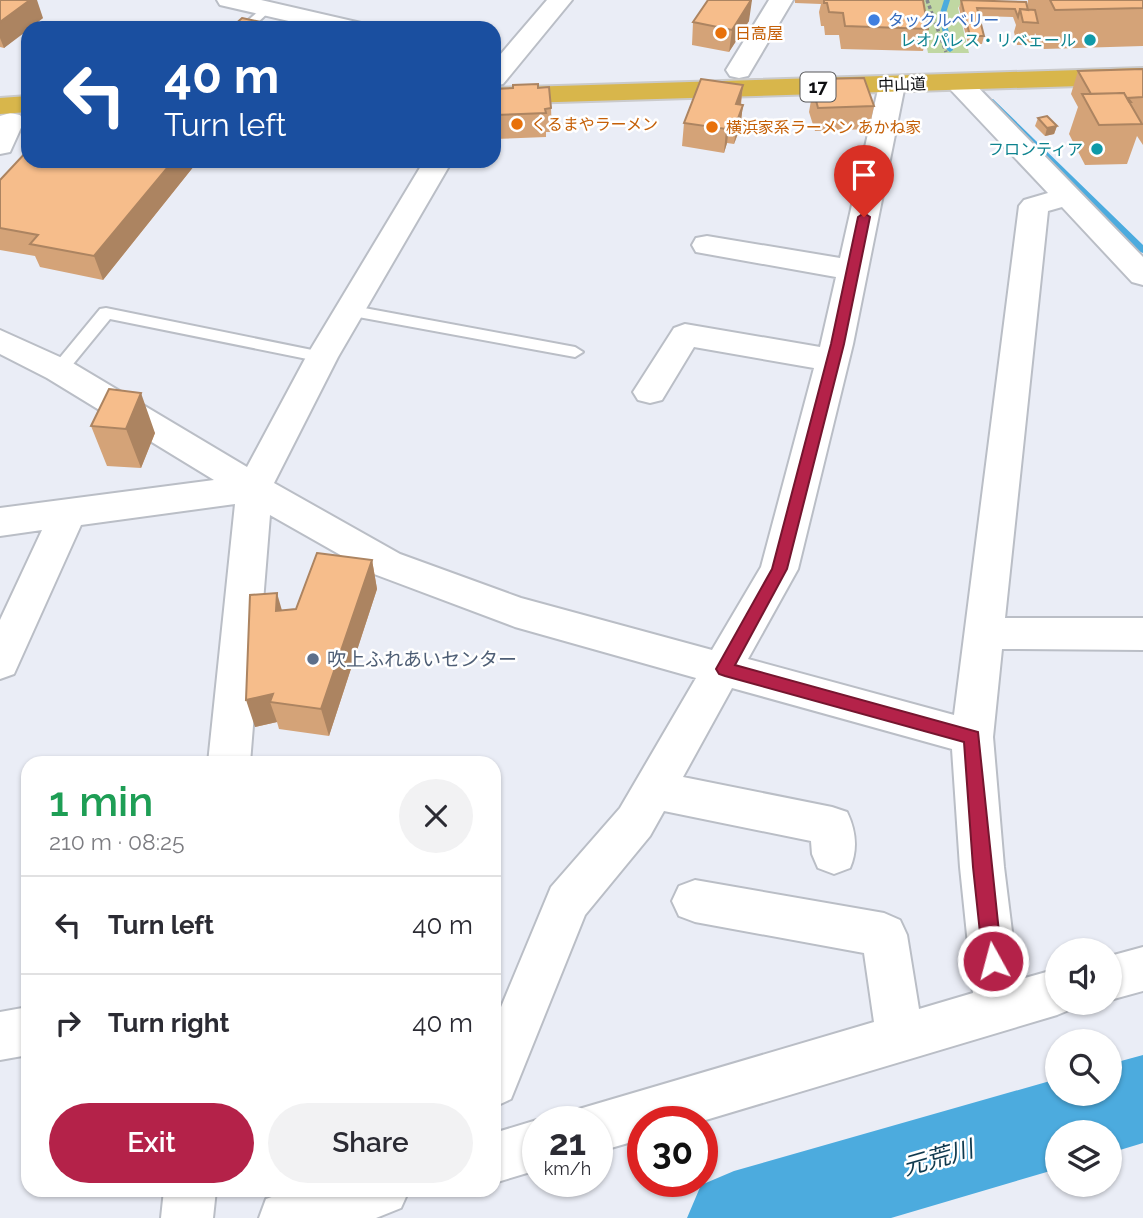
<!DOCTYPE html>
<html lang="en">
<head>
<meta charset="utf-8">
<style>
	:root { --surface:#fff; --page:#f2f2f3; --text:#2b2b33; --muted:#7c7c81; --line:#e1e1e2; --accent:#b42249 }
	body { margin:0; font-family:Raleway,"Noto Sans JP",sans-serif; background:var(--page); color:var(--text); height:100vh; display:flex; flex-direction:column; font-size:26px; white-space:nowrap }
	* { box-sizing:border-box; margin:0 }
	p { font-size:23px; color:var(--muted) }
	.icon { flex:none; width:38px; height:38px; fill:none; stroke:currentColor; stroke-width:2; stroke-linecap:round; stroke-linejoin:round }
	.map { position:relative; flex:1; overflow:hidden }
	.details { position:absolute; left:21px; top:756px; width:480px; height:441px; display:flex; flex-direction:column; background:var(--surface); border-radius:21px; box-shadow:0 2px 5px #0004 }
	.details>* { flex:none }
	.top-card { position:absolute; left:21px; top:21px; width:480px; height:147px; border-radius:21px; box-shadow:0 2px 5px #0004; background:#1a4fa0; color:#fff; overflow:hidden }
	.buttons { position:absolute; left:1045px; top:938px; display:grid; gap:14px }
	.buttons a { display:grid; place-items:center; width:77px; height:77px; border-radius:50%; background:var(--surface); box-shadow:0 2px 5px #0004; font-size:35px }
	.speed { position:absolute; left:522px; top:1106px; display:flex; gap:14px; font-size:35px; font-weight:700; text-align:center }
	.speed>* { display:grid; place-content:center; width:91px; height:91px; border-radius:50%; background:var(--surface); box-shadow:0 2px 5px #0004; line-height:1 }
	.speed small { font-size:18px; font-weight:400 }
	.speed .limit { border:10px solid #d22; background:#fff; color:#111 }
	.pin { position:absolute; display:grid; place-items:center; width:60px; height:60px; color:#fff; margin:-72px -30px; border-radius:50% 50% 50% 0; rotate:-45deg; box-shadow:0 0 7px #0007 }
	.pin .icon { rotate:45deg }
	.me { position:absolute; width:77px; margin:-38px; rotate:353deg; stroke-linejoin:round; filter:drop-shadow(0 0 5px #0008) }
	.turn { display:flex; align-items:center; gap:24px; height:147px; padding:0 28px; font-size:32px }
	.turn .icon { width:91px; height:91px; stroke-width:2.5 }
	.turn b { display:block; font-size:49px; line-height:60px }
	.round { display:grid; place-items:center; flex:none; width:74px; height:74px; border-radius:37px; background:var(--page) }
	.summary { display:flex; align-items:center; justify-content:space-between; height:119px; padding:0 28px }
	h1 { font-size:42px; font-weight:600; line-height:52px; color:#1e9e55 }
	.button { display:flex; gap:14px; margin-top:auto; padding:14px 28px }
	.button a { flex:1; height:80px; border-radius:42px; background:var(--accent); color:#fff; font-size:28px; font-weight:600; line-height:80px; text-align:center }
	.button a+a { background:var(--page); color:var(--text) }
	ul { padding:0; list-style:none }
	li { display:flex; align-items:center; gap:21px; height:98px; padding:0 28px; border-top:2px solid var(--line) }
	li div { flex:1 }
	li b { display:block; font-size:26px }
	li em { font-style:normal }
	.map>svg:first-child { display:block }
</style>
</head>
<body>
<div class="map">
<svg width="1143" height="1218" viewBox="0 0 1143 1218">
	<rect width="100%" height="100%" fill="#eaedf6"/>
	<!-- green -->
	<path fill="#c0d7a2" d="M917,0h46l-5,8 11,45h-41z"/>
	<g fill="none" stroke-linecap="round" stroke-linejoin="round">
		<!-- stream -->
		<path fill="#4cabde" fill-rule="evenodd" d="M944,0h6l-5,16 8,34 -3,2 -3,-2 -8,-34z
			M987,99h6l150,146v8l-3,-1 -153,-149z"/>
		<!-- river -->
		<path fill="#4cabde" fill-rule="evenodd" d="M1143,1055v88l-33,10v-21h-53v37l-166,49h-204l14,-33 33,-14 323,-92v15h53v-30z"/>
		<!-- lane casing -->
		<g stroke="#babec6" stroke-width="4">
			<path id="lane" d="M267,4l6,4 -21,20h-13z
				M348,305l227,42 8,5 -8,5 -233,-43 -2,-4z
				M106,308l216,44 8,5 -8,5 -212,-43 -45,55h-12l-2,-4 2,-4 47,-57z"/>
		</g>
		<!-- street casing -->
		<g stroke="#babec6" stroke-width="4">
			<path id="street" d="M217,0h44l100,23 4,5h-46l-99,-23z
				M547,0h25l-69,84 -9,2v-24z
				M769,0h24l-45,76 -9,2 -9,-2 -4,-6z
				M958,74l9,2 176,181v28l-11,-3 -70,-75 -14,4 -43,407h138v32l-141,-1 -9,88 11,130 14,113 39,-11v34h19l-2,5 -17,7 -358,107h-57v17l-45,13v-30h-23l5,-13 295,-87 -10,-69 -169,-31 -16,-6 -7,-15 7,-15 16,-6 189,33 16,7 7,15 12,74 54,-16 -13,-126 -8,-118 -220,-61 -49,89 149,30 15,5c9,19 11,37 3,56l-16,6 -16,-6 -6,-14 -1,-13 -147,-30 -14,25 -65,79 -74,184 -17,8v-83l57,-137 69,-79 76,-130 -181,-51 -141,-53 -104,-59 -20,248h-42l27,-259 -154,21 -67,149 -14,5v-59l42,-90 -42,6v-28l214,-28 -167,-102 -47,-24v-24l71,32 176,105 59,-110 118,-196h28l-114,196 -64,126 126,71 121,44 191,52 49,-83 53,-199 -120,-21 -32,53 -12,3 -12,-3 -5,-8 41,-64 11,-4 135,23 16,-70 -129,-23 -11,-2 -4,-7 4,-7 11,-2 133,22 39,-173 4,-6 9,-2 9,2 4,6 -52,259 -55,225 -50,90 206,56 65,-509 5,-6 24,-7 -99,-105 -4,-6 4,-6z
				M10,113l10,2 4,6 -14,31 -10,2v-38z
				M1143,947v44l-33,9v-44z
				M28,1007v48l-28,5v-48z
				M537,1120l5,2h-5v48l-43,13v-50z
				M164,1190h52l-3,28h-52z
				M291,1190h118l-8,18 -25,10h-117l7,-19z"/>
		</g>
		<!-- highway casing -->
		<g stroke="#cacacb" stroke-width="4">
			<path id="highway" d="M1143,68v16l-649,20v-16z
				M28,96v16l-28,2v-16z"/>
		</g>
		<!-- path -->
		<path stroke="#85878d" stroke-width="3.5" stroke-dasharray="3.5 2.5" stroke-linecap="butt" d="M927,0l19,52"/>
		<!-- lane -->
		<use href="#lane" fill="#fff" fill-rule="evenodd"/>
		<!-- street -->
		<use href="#street" fill="#fff" fill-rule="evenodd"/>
		<!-- highway -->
		<use href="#highway" fill="#d8b64b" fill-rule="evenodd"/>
	</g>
	<!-- wall -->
	<path fill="#d4a378" d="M0,0l43,18 -13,10h-2l-24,20 -4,-1z
		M795,0h128l5,29 -5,22 -82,-2 -2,-14h-14l-1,-9h-3l-2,-14 2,-8 -26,-1z
		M961,0l66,6 1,-6h115v46l-99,3 -9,-16 -3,12h-15l-3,-13 2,-7 -3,-8 -34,-1 5,20 -2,8h-14l-9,-36z
		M749,21l-20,31 -37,-7 1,-23z
		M1143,69v76l-6,-9 -10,28 -42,1 -16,-31 9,-27 -7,-13 7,-23z
		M818,79l56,27 -5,23 -54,2 -6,-19 4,-23h3z
		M743,85l-2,20h2l-3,23 -6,16 -7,-1 -3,10 -42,-7 2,-23z
		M538,88l13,20 1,24h-6v5l-52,2v-50z
		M1038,118l19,8 -3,8 -9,2 -10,-10z
		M28,161h170l-95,119 -63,-13 -5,-11 -35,-6v-70z
		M109,389l46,44 -14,35 -34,-2 -16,-40z
		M372,560l5,29 -48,147 -50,-7 -2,-7 -22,5 27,-116 14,-2z"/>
	<!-- shaded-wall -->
	<path fill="#ac8461" d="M30,0h7l6,18 -13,10h-2v2l-24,18 -4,-10v-16z
		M751,0h1l-3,21 -20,31 3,-22z
		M743,85l-3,23 -4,-4z
		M743,105l-3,23 -6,16 3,-23z
		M730,120l-3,23 -3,10 2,-24z
		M1057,126l-3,8 -9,2 2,-8z
		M173,161h25l-95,119 -9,-24z
		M141,393l14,40 -14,35 -15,-39z
		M372,560l5,29 -48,147 -8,-27z
		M277,593l8,28 -9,-10z
		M273,694l-3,8 7,20 -22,5 -9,-27z"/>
	<!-- building -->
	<path fill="#f6bd8b" stroke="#ac8461" stroke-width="2" d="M0,0h30l-30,22z
		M708,0h43l-19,30 -39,-8z
		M824,0h99l5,29 -83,-3 -2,-13 -14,-1 -2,-9h-3z
		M961,0l65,2 2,8 -8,-1 -2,8 -3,-8 -38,-1 7,28h-14z
		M1050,0h93v8l-88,2z
		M1020,9l15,1 3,13 -15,-1z
		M242,18l47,10h-58z
		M1143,69v28l-15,1 3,4h-2l-5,-9 -33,1 -13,-23z
		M864,78l10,28 -56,2 -5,-19h8l-3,-10z
		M701,79l42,6 -7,19 7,1 -6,16 -7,-1 -4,9 -42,-6z
		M538,84v4l11,-1 2,21 -6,1 1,4 -52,2v-26l19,-1v-3z
		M1124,93l18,31 -43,1 -17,-31z
		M1047,116l10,10 -10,2 -9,-10z
		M28,150v11h145l-79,95 -64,-12 8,-9 -38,-7v-48z
		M109,389l32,4 -15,36 -35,-3z
		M317,553l55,7 -51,149 -51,-7 3,-8 -27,6 4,-105 27,-2 -1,18 20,-2z"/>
	<!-- route -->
	<path fill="#b42249" stroke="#75162f" stroke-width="2" d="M864,213l6,4 -26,127 -57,225 -52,96 243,67 24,229 -2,6 -7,3 -7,-3 -3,-6 -10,-94 -9,-125 -239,-66 -6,-2 -3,-5 56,-100 59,-225 27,-127z"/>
	<!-- markers -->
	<circle fill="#3f7fe0" stroke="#fff" stroke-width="2.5" cx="874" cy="20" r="7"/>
	<g fill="#e8710a" stroke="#fff" stroke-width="2.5">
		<circle cx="721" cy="33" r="7"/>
		<circle cx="517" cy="124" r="7"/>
		<circle cx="712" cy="127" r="7"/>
	</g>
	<g fill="#0f9aa8" stroke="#fff" stroke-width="2.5">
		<circle cx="1090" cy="40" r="7"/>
		<circle cx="1097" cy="149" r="7"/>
	</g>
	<circle fill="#5c6f8a" stroke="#fff" stroke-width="2.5" cx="313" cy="659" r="7"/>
	<g text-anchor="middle" stroke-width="5" stroke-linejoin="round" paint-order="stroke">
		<!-- far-shop labels -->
		<g font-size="16" fill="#366cbe" stroke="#fff" text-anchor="start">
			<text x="888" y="26">タックルベリー</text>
		</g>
		<!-- far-food labels -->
		<g font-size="16" fill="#c56008" stroke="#fff" text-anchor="start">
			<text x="735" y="39">日高屋</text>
			<text x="531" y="130">くるまやラーメン</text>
			<text x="726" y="133">横浜家系ラーメン あかね家</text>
		</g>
		<!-- far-culture labels -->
		<g font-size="16" fill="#0d838f" stroke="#fff" text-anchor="end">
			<text x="1076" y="46">レオパレス・リベェール</text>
			<text x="1083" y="155">フロンティア</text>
		</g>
		<!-- far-street labels -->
		<g font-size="16" fill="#0e0f12" stroke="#fff">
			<text transform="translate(902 84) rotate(-2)" y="6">中山道</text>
		</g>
		<!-- shield labels -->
		<rect fill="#fff" stroke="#565759" stroke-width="2" x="800.5" y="72.5" width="35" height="29" rx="5"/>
		<g font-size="18" font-weight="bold" fill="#0e0f12">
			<text x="818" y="93">17</text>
		</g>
		<!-- service labels -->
		<g font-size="19" fill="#4e5e75" stroke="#fff" text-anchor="start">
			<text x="327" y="666">吹上ふれあいセンター</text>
		</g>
		<!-- near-water labels -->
		<g font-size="24" font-style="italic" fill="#0f394e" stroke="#fff">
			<text transform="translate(938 1158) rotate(-16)" y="8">元荒川</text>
		</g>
	</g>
</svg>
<div class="buttons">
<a><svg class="icon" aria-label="sound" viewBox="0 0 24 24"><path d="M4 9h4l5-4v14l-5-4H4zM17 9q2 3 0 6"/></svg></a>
<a><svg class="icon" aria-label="search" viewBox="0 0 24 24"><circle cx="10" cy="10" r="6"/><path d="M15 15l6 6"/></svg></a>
<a><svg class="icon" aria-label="layers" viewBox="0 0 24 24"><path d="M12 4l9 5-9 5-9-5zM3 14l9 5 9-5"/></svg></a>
</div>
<div class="speed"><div>21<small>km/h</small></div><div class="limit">30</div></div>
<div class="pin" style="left:864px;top:217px;background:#d93025"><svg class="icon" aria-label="arrive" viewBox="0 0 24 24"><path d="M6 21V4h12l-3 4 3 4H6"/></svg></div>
<svg class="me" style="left:993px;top:961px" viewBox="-20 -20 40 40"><circle r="17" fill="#b42249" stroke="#fff" stroke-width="3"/><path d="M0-11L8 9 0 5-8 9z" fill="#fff"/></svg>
<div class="top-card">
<div class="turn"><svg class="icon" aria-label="left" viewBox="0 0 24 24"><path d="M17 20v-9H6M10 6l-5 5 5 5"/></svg><div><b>40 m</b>Turn left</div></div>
</div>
<section class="details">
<div class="summary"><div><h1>1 min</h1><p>210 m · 08:25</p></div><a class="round"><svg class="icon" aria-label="close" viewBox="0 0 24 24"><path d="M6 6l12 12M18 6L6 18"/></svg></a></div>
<ul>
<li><svg class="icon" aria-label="left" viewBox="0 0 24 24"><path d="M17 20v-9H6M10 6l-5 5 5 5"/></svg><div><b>Turn left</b></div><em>40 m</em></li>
<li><svg class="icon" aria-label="right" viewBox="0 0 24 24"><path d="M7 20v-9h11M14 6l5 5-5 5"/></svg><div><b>Turn right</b></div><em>40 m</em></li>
</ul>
<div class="button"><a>Exit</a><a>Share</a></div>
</section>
</div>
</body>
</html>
